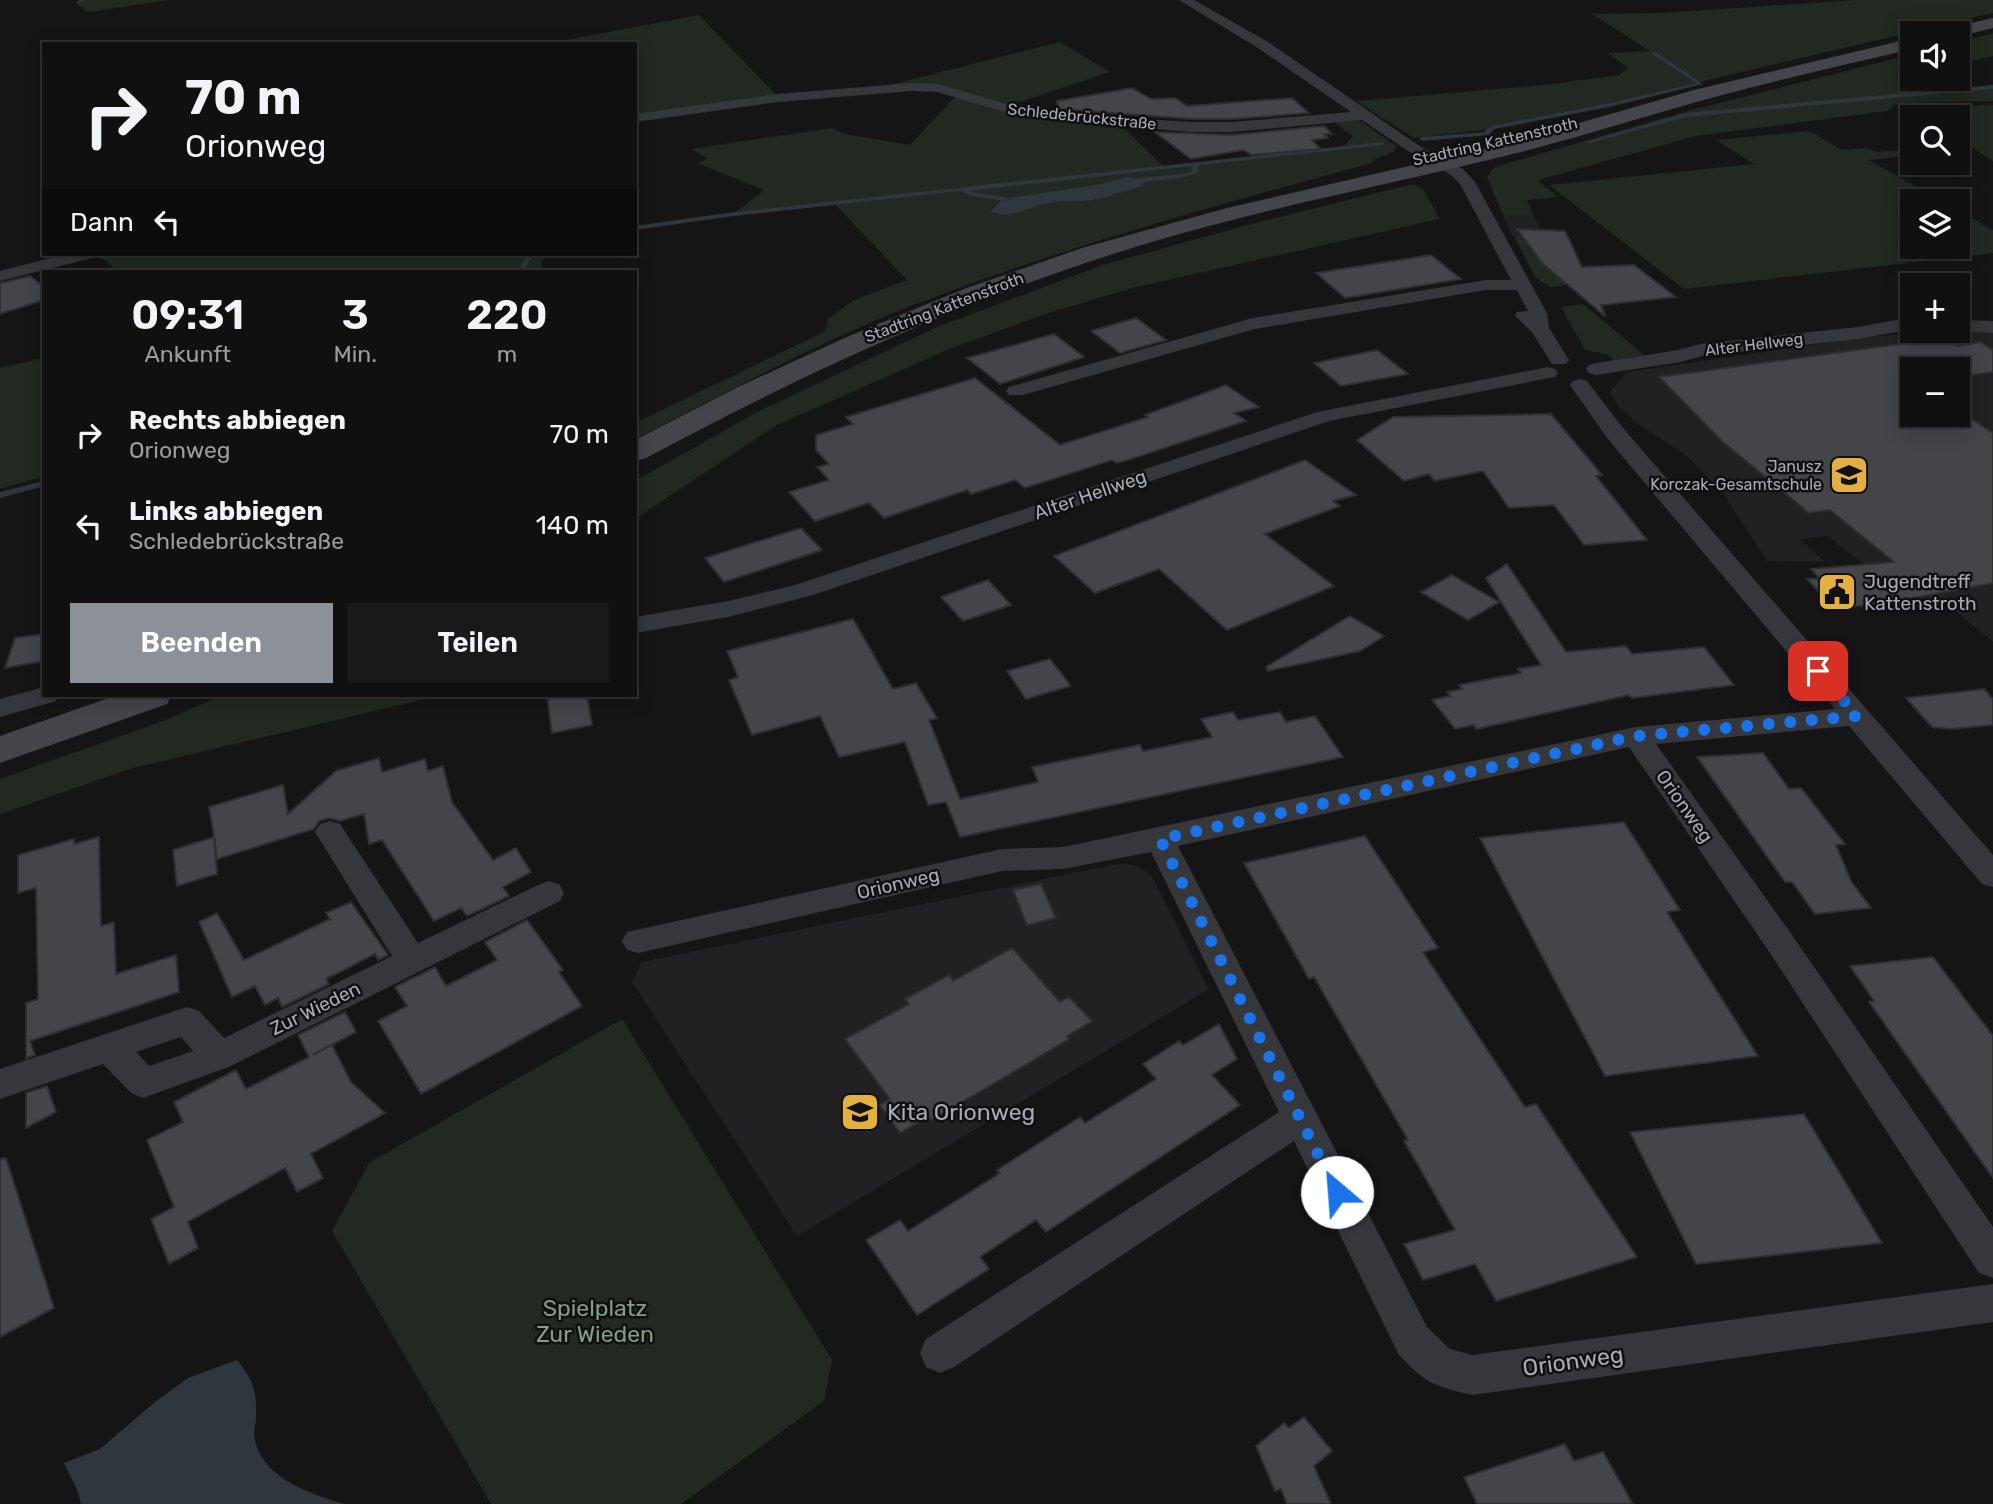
<!DOCTYPE html>
<html lang="de">
<head>
<meta charset="utf-8">
<style>
	:root { --surface:#101010; --page:#191919; --text:#f1f3f6; --muted:#9c9d9f; --line:#303030; --accent:#8c9099 }
	body { margin:0; font-family:Rubik,sans-serif; background:var(--page); color:var(--text); height:100vh; display:flex; flex-direction:column; font-size:26px; white-space:nowrap }
	* { box-sizing:border-box; margin:0 }
	p { font-size:23px; color:var(--muted) }
	.icon { flex:none; width:38px; height:38px; fill:none; stroke:currentColor; stroke-width:2; stroke-linecap:round; stroke-linejoin:round }
	.map { position:relative; flex:1; overflow:hidden }
	.drawer { position:absolute; left:42px; top:270px; width:595px; height:427px; display:flex; flex-direction:column; background:var(--surface); border-radius:0px; box-shadow:0 4px 18px #0003,0 0 0 2px var(--line) }
	.drawer>* { flex:none }
	.guide { position:absolute; left:42px; top:42px; width:595px; height:214px; border-radius:0px; box-shadow:0 4px 18px #0003,0 0 0 2px var(--line); background:#101010; color:var(--text); overflow:hidden }
	.buttons { position:absolute; left:1900px; top:21px; display:grid; gap:14px }
	.buttons a { display:grid; place-items:center; width:70px; height:70px; border-radius:0px; background:var(--surface); box-shadow:0 4px 18px #0003,0 0 0 2px var(--line); font-size:35px }
	.pin { position:absolute; display:grid; place-items:center; width:60px; height:60px; color:#fff; margin:-30px; border-radius:14px; box-shadow:0 4px 10px #0006 }
	.me { position:absolute; width:77px; margin:-38px; rotate:333deg; stroke-linejoin:round; filter:drop-shadow(0 0 5px #0008) }
	.turn { display:flex; align-items:center; gap:24px; height:147px; padding:0 28px; font-size:32px }
	.turn .icon { width:91px; height:91px; stroke-width:2.5 }
	.turn b { display:block; font-size:49px; line-height:60px }
	.then { display:flex; align-items:center; height:66px; padding:0 28px; background:#0003; gap:14px; font-size:26px }
	.eta { display:flex; justify-content:space-evenly; align-items:center; height:119px; text-align:center }
	.eta b { font-size:42px; font-weight:600; line-height:49px }
	.primary-button { display:flex; gap:14px; margin-top:auto; padding:14px 28px }
	.primary-button a { flex:1; height:80px; border-radius:0px; background:var(--accent); color:#fff; font-size:28px; font-weight:600; line-height:80px; text-align:center }
	.primary-button a+a { background:var(--page); color:var(--text) }
	ul { padding:0; list-style:none }
	li { display:flex; align-items:center; gap:21px; height:91px; padding:0 28px }
	li div { flex:1 }
	li b { display:block; font-size:26px }
	li em { font-style:normal }
	.map>svg:first-child { display:block }
</style>
</head>
<body>
<div class="map">
<svg width="1993" height="1504" viewBox="0 0 1993 1504">
	<rect width="100%" height="100%" fill="#151516"/>
	<!-- built -->
	<path fill="#212123" fill-rule="evenodd" d="M1503,215h30l10,21h-30z
		M1939,332h54v310l-42,-35 -22,3 -39,-32 -18,-7 -44,-35 -28,3 25,23 -58,-1 -43,-67 -37,-38 -49,-32 -19,-17 -9,-15 17,-20 239,-35zM1913,369h45v46h-45z
		M1122,863l15,3 14,9 58,114 -412,247 -165,-254 10,-20z"/>
	<!-- green -->
	<path fill="#212922" d="M90,0h80l-82,12 -13,-9z
		M1856,0h137v13l-370,87 -141,30 -68,8 -58,-37 189,-16 74,-10 9,-7 -20,-15 42,-2 -58,-37 69,-1z
		M699,15l78,81 -142,19v-71h-90z
		M1993,33v23l-35,9v-23z
		M1060,42l50,30 -102,34 -69,-20 -57,1z
		M1913,54v23l-3,1 21,13 62,-6v16l-95,2 -11,8 -191,25 -158,44 20,17 -31,3 6,15h-30l-16,-38 6,-9 9,-3 186,-54z
		M956,96l165,29 43,42 -428,45 28,-22 -67,-27 11,-4 -16,-10 139,-21 14,6 65,11z
		M1993,105v56l-35,-23v-21h-31l-15,-10z
		M1353,119l8,2 36,26 -4,5 -19,7 1,3c-157,43 -315,86 -467,145 -94,37 -183,87 -273,132v-16l191,-92 2,-12 26,-19 53,-20 -72,-76 506,-55 12,-13 -21,-15z
		M1809,131l33,19 25,-2 9,4 22,-2 10,6 -39,4 73,41h-29v46h45v-37l35,20v23l-309,36 -135,-104 205,-21 -38,-24z
		M1413,184l10,5 17,30 -304,68 -84,25 -98,35 -177,78 -142,94v-38l122,-69 180,-85 166,-62 148,-41z
		M1514,236h29l23,49 -16,2 -15,-10z
		M547,254l-5,8 -1,9h-424l-18,-16z
		M1583,304l61,51 -30,5 -6,-5 -23,-5 -24,-43z
		M44,358v118l-44,13v-121z
		M222,695h200l3,4 -292,69 -133,46v-35l166,-59z
		M622,1019l210,341 -8,41 -143,103h-190l-159,-273 37,-68z"/>
	<!-- water -->
	<path fill="#2f373e" d="M1127,177l19,3 -5,7c-16,3 -32,10 -48,13 -14,2 -29,0 -44,3 -20,3 -36,17 -58,9l11,-13 95,-14z
		M237,1360c17,21 20,32 19,60 -1,6 -3,15 -1,21 9,38 56,53 89,63h-263l-3,-12 -14,-29 36,-14 55,-47 33,-24z"/>
	<g fill="none" stroke-linecap="round" stroke-linejoin="round">
		<!-- stream -->
		<path fill="#2f373e" fill-rule="evenodd" d="M80,0h8l-10,3 -2,-1z
			M1654,51l49,33 -94,23 -115,22 -5,6 -67,6 -3,-2 3,-2 63,-5v-2l7,-4 117,-23 87,-20 -44,-29z
			M1993,85v4l-307,28 -96,26 -5,-1 101,-29z
			M1382,142l2,1v2l-184,20 -3,8 -15,5 -50,5 -3,-2 3,-2 49,-5 11,-3 1,-5 -225,25 47,8v2l-2,1 -42,-6 -10,-5 -227,25 -99,14v-4l99,-14z
			M530,254h6l-9,10 -1,7h-6l1,-7z
			M44,481v5l-44,12v-6z"/>
	</g>
	<!-- building -->
	<path fill="#444549" stroke="#2f2f32" stroke-width="2" d="M1132,88l19,11 24,-1 12,8 105,-8 17,15 -77,6h-40l-134,-10 -1,-8z
		M1324,126l8,8h-8l4,4 -16,2 9,9 -70,6 -8,-5 -52,9 -36,-27 77,3z
		M1517,229l48,2 17,36 52,-2 42,32 -75,8 5,12 -63,-53z
		M1431,255l30,24 -116,19 -29,-25z
		M30,276l14,11v13l-44,14v-31z
		M1136,318l30,22 -46,13 -29,-22z
		M1054,334l30,23 -84,27 -33,-26z
		M1944,338l13,8 23,-4 13,8v22l-35,5v-8h-45v46h45v-5l35,23v150l-85,16 3,3 -77,6 -27,-29h13l-9,-10 83,-7 -64,-52 -21,3 -86,-71 -64,-65z
		M1377,350l31,24 -67,12 -27,-23z
		M975,378l85,67 88,-28 -3,-2 81,-30 33,22 -25,6 12,8 -118,39 -12,3 -4,-3 -87,28 -10,-8 -44,14 -4,-4 -83,28 -15,-15 -54,18 -26,-29 40,-12 -12,-13 12,-3 -13,-14v-15l37,-11 -7,-7z
		M1551,414l51,61 -6,1 51,64 -63,5 -30,-40 -45,3 -26,-37 -48,10 -6,-7 -25,7 -47,-41 36,-23z
		M1305,460l51,35 -23,6 7,5 -75,28 69,52 -107,44 -68,-61 -64,24 -41,-37z
		M801,528l21,22 -98,32 -19,-24z
		M1507,564l59,88 60,-6 6,8 72,-7 30,38 -102,13 -3,-3 -153,34 -2,-4 -19,4 -23,-29 18,-4 -3,-4 15,-3 -3,-4 62,-12 -3,-4 23,-4 -55,-87z
		M1452,575l47,27 -31,18 -47,-28z
		M988,580l23,25 -48,16 -22,-24z
		M1350,616l34,20 -24,15 -92,20 -2,-4z
		M853,619l40,70 23,-6 21,35 -8,2 31,79 78,-17 -6,-15 108,-22 3,6 69,-14 -11,-18 32,-7 5,8 42,-8 6,10 29,-6 28,41 -383,80 -14,-35 -18,3 -23,-63 -66,15 -19,-41 -68,19 -23,-55 9,-3 -11,-26z
		M44,634v27l-39,7 10,-30z
		M1050,659l21,27 -45,13 -19,-28z
		M1984,689l9,10v26l-42,4 -19,-2 -26,-29z
		M547,695h40l5,30 -40,8z
		M1763,753l26,36 12,-1 44,56 -9,1 15,36 20,27 -56,6 -23,-32h-7l-88,-125z
		M379,758l3,14 43,-13 3,12 15,-5 9,36 41,58 23,-12 15,24 -28,15 6,9 -42,20 -6,-8 -27,13 -52,-81 -13,4 -5,-30 -24,7 -11,-3 -10,3 -5,8 -97,30 -3,-22 3,37 -40,12 -4,-36 41,-13 -5,-30 74,-22 5,29 48,-43z
		M1624,822l56,88 -13,2 91,144 -153,20 -125,-238z
		M1365,836l73,112 -15,4 102,155 11,-3 101,153 -141,44 -21,-37 -52,16 -19,-36 51,-14 -51,-89 4,-1 -94,-163 -5,2 -65,-116z
		M99,837l2,89 13,-4 2,52 60,-19 3,37 -149,49 5,14 -9,3v-55l12,-4 -2,-111 -18,5v-38l56,-16v5z
		M1041,884l15,34 -29,7 -14,-35z
		M351,902l37,53 -10,5 -3,-6 -49,25 3,5 -47,23 -4,-9 -13,7 -10,-19 -23,11 -33,-75 18,-9 27,47 86,-41 -4,-6z
		M527,920l36,50 -4,2 23,34 -161,88 -43,-73 29,-15 -12,-19 40,-20 11,19 51,-26 -12,-18z
		M1012,948l48,54 9,-5 23,24 -25,15 2,3 -62,37 -76,44 -3,-3 -28,16 -20,-28 10,-6 -45,-60 64,-35 -4,-5 44,-24 4,6z
		M1933,957l60,79v142l-124,-176 5,-1 -24,-35z
		M345,1012l11,20 -43,23 19,-10 19,37 34,31 -74,41 12,24 -26,14 -12,-24 -97,54 10,26 -29,16 -18,-45 23,-12 -27,-67 36,-18 -9,-20 21,-11 41,-21 10,19 63,-32 -11,-22z
		M1219,1024l18,35 -25,16 28,30 -194,127 -10,-12 -56,37 9,12 -72,46 -51,-75 34,-20 8,11 92,-58 -3,-3 83,-53 5,6 71,-44 -13,-15 36,-23 4,4z
		M47,1086l9,26 -30,16v-35z
		M1804,1114l78,129 -186,21 -66,-132z
		M6,1158l48,150 -54,29v-178z
		M1304,1417l28,34 -18,15 17,38h-44l-6,-15 -6,2 -19,-45 28,-23 5,5z
		M1565,1444l9,17 29,-9 30,52h-156l-13,-27z"/>
	<g fill="none" stroke-linecap="round" stroke-linejoin="round">
		<!-- street -->
		<path fill="#36373b" fill-rule="evenodd" d="M1179,0h15l74,42 150,103 45,24 12,13 72,131 2,15 20,32 -3,4h-14l-20,-32 -17,-16 2,-4 11,-1 -11,-21h-31l-231,39 -232,66h-14l-3,-4 3,-4 244,-69 233,-38h25l-51,-96 -9,-9 -43,-24 -46,-31 -130,12h-40l-111,-9 -76,-11 -68,-20 -25,-1 -134,11 -143,20v-8l143,-20 134,-11 26,1 69,20 74,11 111,7h40l119,-10 -93,-64z
			M66,254h29l-3,4 -92,23v-10z
			M1913,317v12l-55,10 -156,17 -21,6 -85,13 -7,-2 -3,-4 3,-4 7,-2 82,-13 22,-6 158,-17z
			M1958,320l35,1v12l-39,-2h4z
			M1548,367l7,2 3,4 -3,4 -226,44 -516,174 -85,22 -93,16v-16l93,-16 67,-16 522,-173z
			M1580,379l7,2 36,47 370,427v32l-11,-3 -133,-158 -193,18 136,191 201,292v51l-14,-5 -209,-320 -141,-206 -451,99 249,481 23,22 22,6 521,-71v38l-521,73c-40,-10 -44,-10 -73,-40l-105,-214 -340,226 -14,6 -14,-6 -6,-14 6,-14 353,-227 -128,-260 -88,17 -61,2 -364,82 -11,-3 -5,-9 5,-9 375,-83 61,-2 573,-120 199,-18 -228,-271 -37,-53 3,-4z
			M44,687v8h16l-4,6 -56,16v-18z
			M330,821l10,3 78,119 120,-58 11,-4 11,4 4,8 -4,8 -329,165 -88,32 -12,-5 -28,-29 -103,35v-30l187,-62 12,4 25,27 168,-82 -77,-124 5,-8zM181,1037l12,14 -44,15 -13,-14z"/>
		<!-- secondary -->
		<path fill="#44454b" fill-rule="evenodd" d="M1993,18v10l-35,9v-4h-16l3,-4z
			M1913,38v11c-61,14 -122,28 -183,44 -72,19 -142,42 -213,60 -124,31 -250,54 -372,91 -175,53 -339,128 -499,214l-11,3v-21l101,-52 113,-52 115,-47 118,-41 145,-40 282,-65 185,-53z
			M117,695h55l-5,9 -167,59v-27z"/>
	</g>
	<g fill="none" stroke-linecap="round" stroke-linejoin="round">
		<!-- route -->
		<path stroke="#1a73e8" stroke-width="12" stroke-dasharray="0 21.6" d="M1337,1192l-177,-353 476,-103 221,-20 -39,-45"/>
	</g>
	<!-- icons -->
	<defs>
		<g id="school-square" transform="scale(2.0125)"><rect x="-9" y="-9" width="18" height="18" rx="4" fill="#e3b040" stroke="#101011"/><path d="M0-5L7-2L0 1L-7-2ZM-4 1L0 2.5L4 1V4Q0 6-4 4Z" fill="#111"/></g>
		<g id="civic-square" transform="scale(2.0125)"><rect x="-9" y="-9" width="18" height="18" rx="4" fill="#e3b040" stroke="#101011"/><path d="M-.6-6.5H3V-4.5H.6V-3L4-1V1h2V6H-6V1h2V-1L-.6-3ZM-1.2 2.5V6h2.4V2.5Z" fill="#111"/></g>
	</defs>
	<g fill-rule="evenodd">
		<use href="#school-square" x="1849" y="475"/>
		<use href="#civic-square" x="1837" y="592"/>
		<use href="#school-square" x="860" y="1112"/>
	</g>
	<g text-anchor="middle" stroke-width="5" stroke-linejoin="round" paint-order="stroke">
		<!-- far-street labels -->
		<g font-size="16" fill="#a7abb5" stroke="#101011">
			<text transform="translate(1082 116) rotate(6)" y="6">Schledebrückstraße</text>
			<text transform="translate(1495 141) rotate(-13)" y="6">Stadtring Kattenstroth</text>
			<text transform="translate(944 307) rotate(-21)" y="6">Stadtring Kattenstroth</text>
			<text transform="translate(1754 344) rotate(-7)" y="6">Alter Hellweg</text>
		</g>
		<!-- far-poi labels -->
		<g font-size="16" fill="#a7abb5" stroke="#101011" text-anchor="end">
			<text x="1822" y="472">Janusz<tspan x="1822" dy="18">Korczak-Gesamtschule</tspan></text>
		</g>
		<!-- street labels -->
		<g font-size="19" fill="#a7abb5" stroke="#101011">
			<text transform="translate(1090 494) rotate(-19)" y="7">Alter Hellweg</text>
			<text transform="translate(1685 806) rotate(55)" y="7">Orionweg</text>
			<text transform="translate(898 883) rotate(-13)" y="7">Orionweg</text>
			<text transform="translate(315 1008) rotate(-26)" y="7">Zur Wieden</text>
		</g>
		<!-- poi labels -->
		<g font-size="19" fill="#a7abb5" stroke="#101011" text-anchor="start">
			<text x="1864" y="588">Jugendtreff<tspan x="1864" dy="22">Kattenstroth</tspan></text>
		</g>
		<!-- near-poi labels -->
		<g font-size="23" fill="#a7abb5" stroke="#101011" text-anchor="start">
			<text x="887" y="1120">Kita Orionweg</text>
		</g>
		<!-- near-park labels -->
		<g font-size="23" fill="#809f83" stroke="#101011">
			<text x="595" y="1316">Spielplatz<tspan x="595" dy="26">Zur Wieden</tspan></text>
		</g>
		<!-- near-street labels -->
		<g font-size="23" fill="#a7abb5" stroke="#101011">
			<text transform="translate(1573 1361) rotate(-8)" y="8">Orionweg</text>
		</g>
	</g>
</svg>
<div class="buttons">
<a><svg class="icon" aria-label="sound" viewBox="0 0 24 24"><path d="M4 9h4l5-4v14l-5-4H4zM17 9q2 3 0 6"/></svg></a>
<a><svg class="icon" aria-label="search" viewBox="0 0 24 24"><circle cx="10" cy="10" r="6"/><path d="M15 15l6 6"/></svg></a>
<a><svg class="icon" aria-label="layers" viewBox="0 0 24 24"><path d="M12 4l9 5-9 5-9-5zM3 14l9 5 9-5"/></svg></a>
<a>+</a>
<a>−</a>
</div>
<div class="pin" style="left:1818px;top:671px;background:#d93025"><svg class="icon" aria-label="arrive" viewBox="0 0 24 24"><path d="M6 21V4h12l-3 4 3 4H6"/></svg></div>
<svg class="me" style="left:1337px;top:1192px" viewBox="-20 -20 40 40"><circle r="19" fill="#fff"/><path d="M0-13L10 11 0 6-10 11z" fill="#1a73e8"/></svg>
<div class="guide">
<div class="turn"><svg class="icon" aria-label="right" viewBox="0 0 24 24"><path d="M7 20v-9h11M14 6l5 5-5 5"/></svg><div><b>70 m</b>Orionweg</div></div>
<div class="then">Dann<svg class="icon" aria-label="left" viewBox="0 0 24 24"><path d="M17 20v-9H6M10 6l-5 5 5 5"/></svg></div>
</div>
<section class="drawer">
<div class="eta">
<div><b>09:31</b><p>Ankunft</p></div>
<div><b>3</b><p>Min.</p></div>
<div><b>220</b><p>m</p></div>
</div>
<ul>
<li><svg class="icon" aria-label="right" viewBox="0 0 24 24"><path d="M7 20v-9h11M14 6l5 5-5 5"/></svg><div><b>Rechts abbiegen</b><p>Orionweg</p></div><em>70 m</em></li>
<li><svg class="icon" aria-label="left" viewBox="0 0 24 24"><path d="M17 20v-9H6M10 6l-5 5 5 5"/></svg><div><b>Links abbiegen</b><p>Schledebrückstraße</p></div><em>140 m</em></li>
</ul>
<div class="primary-button"><a>Beenden</a><a>Teilen</a></div>
</section>
</div>
</body>
</html>
